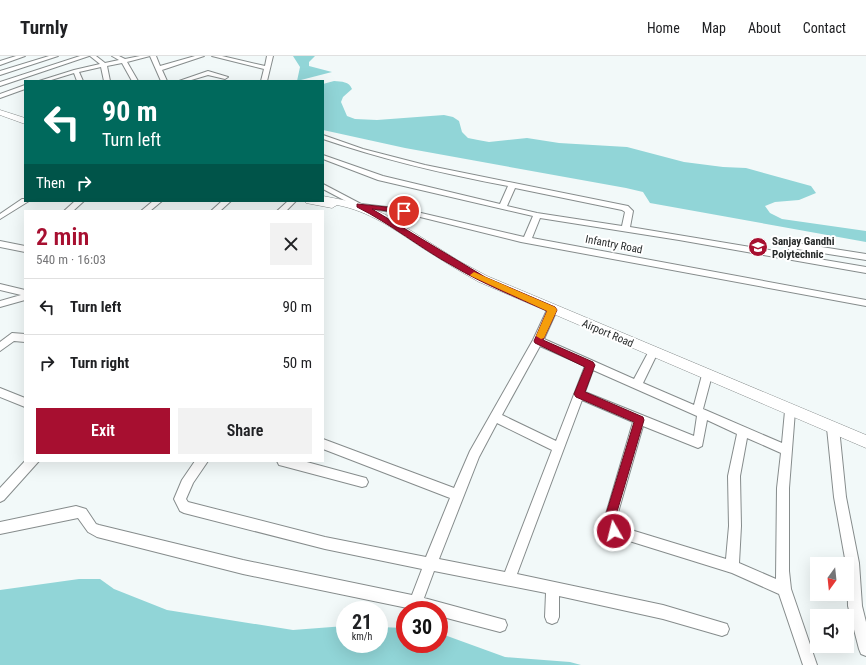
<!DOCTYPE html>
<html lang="en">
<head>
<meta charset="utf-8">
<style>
	:root { --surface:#fff; --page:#f2f2f2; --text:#202124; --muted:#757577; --line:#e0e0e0; --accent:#a70f30 }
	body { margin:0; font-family:"Roboto Condensed",sans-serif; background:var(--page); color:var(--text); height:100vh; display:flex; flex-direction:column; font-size:15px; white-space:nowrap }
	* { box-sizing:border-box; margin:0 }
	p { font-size:13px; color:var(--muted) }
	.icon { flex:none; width:22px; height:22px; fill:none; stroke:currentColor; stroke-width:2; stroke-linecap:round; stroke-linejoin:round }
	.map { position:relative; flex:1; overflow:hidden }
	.details { position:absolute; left:24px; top:154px; width:300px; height:252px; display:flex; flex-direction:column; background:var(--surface); border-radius:0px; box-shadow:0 4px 16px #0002 }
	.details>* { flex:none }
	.banner { position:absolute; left:24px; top:24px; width:300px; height:122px; border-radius:0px; box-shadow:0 4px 16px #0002; background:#00695c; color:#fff; overflow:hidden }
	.needle { width:26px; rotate:195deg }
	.fabs { position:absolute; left:810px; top:501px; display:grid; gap:8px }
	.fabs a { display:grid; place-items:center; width:44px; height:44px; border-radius:0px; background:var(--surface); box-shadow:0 4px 16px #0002; font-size:20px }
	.speed { position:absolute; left:336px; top:545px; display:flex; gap:8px; font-size:20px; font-weight:700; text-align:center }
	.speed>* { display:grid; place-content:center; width:52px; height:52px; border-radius:50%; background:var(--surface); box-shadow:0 4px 16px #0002; line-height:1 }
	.speed small { font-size:10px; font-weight:400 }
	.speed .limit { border:6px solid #d22; background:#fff; color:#111 }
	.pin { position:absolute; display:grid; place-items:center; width:34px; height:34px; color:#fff; margin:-17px; border:2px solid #fff; border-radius:50%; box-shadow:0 1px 4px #0007 }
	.me { position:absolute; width:44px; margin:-22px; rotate:352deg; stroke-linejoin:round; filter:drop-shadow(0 0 3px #0008) }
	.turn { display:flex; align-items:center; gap:14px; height:84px; padding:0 12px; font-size:18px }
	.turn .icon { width:52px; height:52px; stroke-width:2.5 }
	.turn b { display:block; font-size:28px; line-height:34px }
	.then { display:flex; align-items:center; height:38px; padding:0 12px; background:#0003; gap:8px; font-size:15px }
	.round { display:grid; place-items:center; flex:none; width:42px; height:42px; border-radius:0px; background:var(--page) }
	.summary { display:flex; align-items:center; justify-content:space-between; height:68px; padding:0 12px }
	h1 { font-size:24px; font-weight:600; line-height:30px; color:var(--accent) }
	.primary-button { display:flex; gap:8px; margin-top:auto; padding:8px 12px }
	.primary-button a { flex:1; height:46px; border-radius:0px; background:var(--accent); color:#fff; font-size:16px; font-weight:600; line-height:46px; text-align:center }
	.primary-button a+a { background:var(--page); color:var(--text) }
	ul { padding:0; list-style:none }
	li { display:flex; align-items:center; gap:12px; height:56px; padding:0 12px; border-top:1px solid var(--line) }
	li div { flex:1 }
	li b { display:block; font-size:15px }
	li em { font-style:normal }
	header { display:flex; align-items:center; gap:24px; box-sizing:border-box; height:56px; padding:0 20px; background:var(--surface); border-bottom:1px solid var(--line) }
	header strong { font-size:19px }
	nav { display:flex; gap:22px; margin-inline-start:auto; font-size:14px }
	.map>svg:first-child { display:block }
</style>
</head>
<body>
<header>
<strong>Turnly</strong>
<nav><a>Home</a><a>Map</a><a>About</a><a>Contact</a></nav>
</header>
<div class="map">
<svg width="866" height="609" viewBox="0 0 866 609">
	<rect width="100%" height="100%" fill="#f2f9f9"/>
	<!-- green -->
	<path fill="#91d5d7" d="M293,0h22l-6,6v4l23,6 -35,9 3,-14z
		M334,25c8,1 15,0 18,8l-9,8 -2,5 6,14 8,3 22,1 67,-5 9,2 6,4 3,11 6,6 10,2 11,2 38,-4 32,5 68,4 57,15 39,5 23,1 65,18 5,7 -17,7 -24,2 -10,4 5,7 12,6 84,12v11l-216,-39 -7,-11 -17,-4 -221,-40 -82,-18v-46z
		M79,523h21l14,10 53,21 126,20 52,-4v18h34v-17l26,1v16h34v-11l66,24 65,5 11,3h-581v-75z"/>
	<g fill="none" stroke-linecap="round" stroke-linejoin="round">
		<!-- minor casing -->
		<g stroke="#868c8c" stroke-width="2">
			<path id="minor" d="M16,0h9l-25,9v-4z
				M49,0h9l-58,19v-4z
				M80,0h9l-89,30v-4z
				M90,0h6l9,7 14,-3 -7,-4h7l6,3 15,-3h16l4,10 35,-10h9l-42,14 5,11h-6l-11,-25 -23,6 11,19h-6l-10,-18 -15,3 3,15h-6l-3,-14 -22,5 4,9h-6l-3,-8 -26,8h-9l35,-11 26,-6z
				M212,0h10l43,10 2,-10h6l-6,25h-6l3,-12z
				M208,15l20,6 -3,2 -17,-4 -20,6h-9z
				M25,29v4l-25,9v-4z
				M323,79l40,14 62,16 203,41 5,5 -3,16 157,26 4,-8 5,-2 70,11v6l-69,-11 -2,6 71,12v6l-187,-33 -139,-22 -8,20 334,62v6l-345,-64 -117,-29 -45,-5 -36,-19v-5l38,20 43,5 120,28 9,-21 -155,-36 -55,-21v-4l60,21 117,28 8,-18c-63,-12 -124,-26 -185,-47zM515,132l107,22 3,2 -3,14 -85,-13 -30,-7z
				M22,143h3v2h4l-29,18v-5z
				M75,145h9l-11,10h-9z
				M153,145h9l-12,10h-9z
				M222,145h9l-11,10h-9z
				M288,145h8l-10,10h-9z
				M0,185l25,5v6l-25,-5z
				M0,228l25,6v10l-25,7v-6l21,-6 -21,-5z
				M552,251l5,3 -13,29 90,40 16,-30h6l2,3 -15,31 51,22 8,-30 1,-3h8l1,3 -9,34 79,34 3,-32 1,-3 4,-1 4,1 1,3 -6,77v83l2,18 26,76h-14l-24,-71 -47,-21 -122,-38 -7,-11 30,-102 -51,-22 -65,174 146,31 64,19 2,5 -2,5 -5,2 -59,-17 -104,-23v21l-2,5 -5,2 -5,-2 -2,-5 1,-24 -112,-22 -10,27 81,22 2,5 -2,5 -5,2 -61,-16v-6h-22l-174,-36 -146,-37 -9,-5 -10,-14 -78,16v-12l76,-16 10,3 10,15 3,1 144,35 169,35 10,-26 -97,-20 -141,-36 -4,-2 -6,-12 8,-19 13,-19h13l-15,22 -7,16 2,3 137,35 101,20 24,-59 -127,-49v-10l131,49 16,-37 63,-111 14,-30zM540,290l45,20 -29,75 -54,-26zM593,314l104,46 -3,20 -109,-44zM707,364l30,14 -9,42 1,50 -3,33 -108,-33 -3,-3 28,-97 55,22 4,-2zM497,367l55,27 -47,122 -66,-13 40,-102zM747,382l34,15 -4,35 -1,91 -37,-16 2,-37 -1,-50z
				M12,277l13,1v8l-11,-1 -14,10v-9z
				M0,332l25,10v9l-25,-10z
				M833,367l4,2 2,3 7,69 13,66 3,43 4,16v34l-5,-2 -2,-5 -11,-43 -1,-42h-1l-12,-67 -7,-69 2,-3z
				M25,405h14l-35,39 -4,2v-14z
				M277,405h26l59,16 4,1 2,4 -2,4 -4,1 -79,-21 -4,-1z"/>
		</g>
		<!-- major casing -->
		<g stroke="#868c8c" stroke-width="1">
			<path id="major" d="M0,54l25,8v6l-25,-9z
				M323,140l40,8 23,11 73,46 28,15 379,159v13l-387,-166c-20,-11 -39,-23 -58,-35 -27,-18 -52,-36 -84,-42l-5,3 -26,-5 -1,-2h18z"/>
		</g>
		<!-- minor -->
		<use href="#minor" fill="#fff" fill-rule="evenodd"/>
		<!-- major -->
		<use href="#major" fill="#fff" fill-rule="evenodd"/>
	</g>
	<!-- route -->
	<path fill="#a70f30" stroke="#6d0a1f" d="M357,148l49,5 1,2 -3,2 -32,-4 113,68 70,30 2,3 -14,30 50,22 2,3 -10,27 58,25 1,3 -30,102 5,9 -1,4 -4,1 -4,-1 -7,-11 31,-102 -58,-25 -2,-3 11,-27 -50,-24 -1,-2 13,-30c-31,-14 -64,-27 -94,-45 -33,-18 -62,-42 -96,-59z"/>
	<!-- slow -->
	<path fill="#f59e0b" d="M474,216l81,35 2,3 -13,28 -3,1 -5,-3 11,-25 -76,-35 -1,-1z"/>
	<!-- icons -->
	<defs>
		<g id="school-disc" transform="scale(1)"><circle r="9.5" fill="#a70f30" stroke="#fff"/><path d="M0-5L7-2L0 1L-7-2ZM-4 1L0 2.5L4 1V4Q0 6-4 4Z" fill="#fff"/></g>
	</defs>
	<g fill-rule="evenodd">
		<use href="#school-disc" x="758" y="191"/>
	</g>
	<g text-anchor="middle" stroke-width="4" stroke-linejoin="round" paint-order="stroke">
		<!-- poi labels -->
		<g font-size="11" font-weight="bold" fill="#282b2b" stroke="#fff" text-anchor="start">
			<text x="772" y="189">Sanjay Gandhi<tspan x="772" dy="13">Polytechnic</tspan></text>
		</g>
		<!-- street labels -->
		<g font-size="11" fill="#282b2b" stroke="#fff">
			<text transform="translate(614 188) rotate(11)" y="4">Infantry Road</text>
			<text transform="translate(608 277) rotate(23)" y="4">Airport Road</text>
		</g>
	</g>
</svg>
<div class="fabs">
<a><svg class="needle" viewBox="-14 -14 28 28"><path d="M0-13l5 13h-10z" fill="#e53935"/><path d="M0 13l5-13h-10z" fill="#757577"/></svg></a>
<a><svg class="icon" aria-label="sound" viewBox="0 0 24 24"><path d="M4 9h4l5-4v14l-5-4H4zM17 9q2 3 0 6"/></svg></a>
</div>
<div class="speed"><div>21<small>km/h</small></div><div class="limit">30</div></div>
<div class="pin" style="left:404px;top:155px;background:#d93025"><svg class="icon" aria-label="arrive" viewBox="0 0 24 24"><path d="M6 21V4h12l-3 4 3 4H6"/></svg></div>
<svg class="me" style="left:614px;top:475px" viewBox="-20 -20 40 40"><circle r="17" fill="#a70f30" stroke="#fff" stroke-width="3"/><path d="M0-11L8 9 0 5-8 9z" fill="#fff"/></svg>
<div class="banner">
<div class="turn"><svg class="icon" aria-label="left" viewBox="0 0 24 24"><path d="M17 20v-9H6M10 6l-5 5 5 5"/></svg><div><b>90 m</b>Turn left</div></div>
<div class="then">Then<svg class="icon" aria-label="right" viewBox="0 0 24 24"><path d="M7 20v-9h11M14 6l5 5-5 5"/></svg></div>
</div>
<section class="details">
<div class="summary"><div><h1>2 min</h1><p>540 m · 16:03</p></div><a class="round"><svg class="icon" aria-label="close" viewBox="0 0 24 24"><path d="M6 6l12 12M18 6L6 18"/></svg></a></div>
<ul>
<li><svg class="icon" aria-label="left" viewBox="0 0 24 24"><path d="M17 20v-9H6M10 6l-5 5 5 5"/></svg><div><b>Turn left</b></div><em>90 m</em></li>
<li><svg class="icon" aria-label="right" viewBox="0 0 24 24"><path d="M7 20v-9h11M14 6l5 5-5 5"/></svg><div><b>Turn right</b></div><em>50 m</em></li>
</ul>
<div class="primary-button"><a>Exit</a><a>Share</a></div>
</section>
</div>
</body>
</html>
